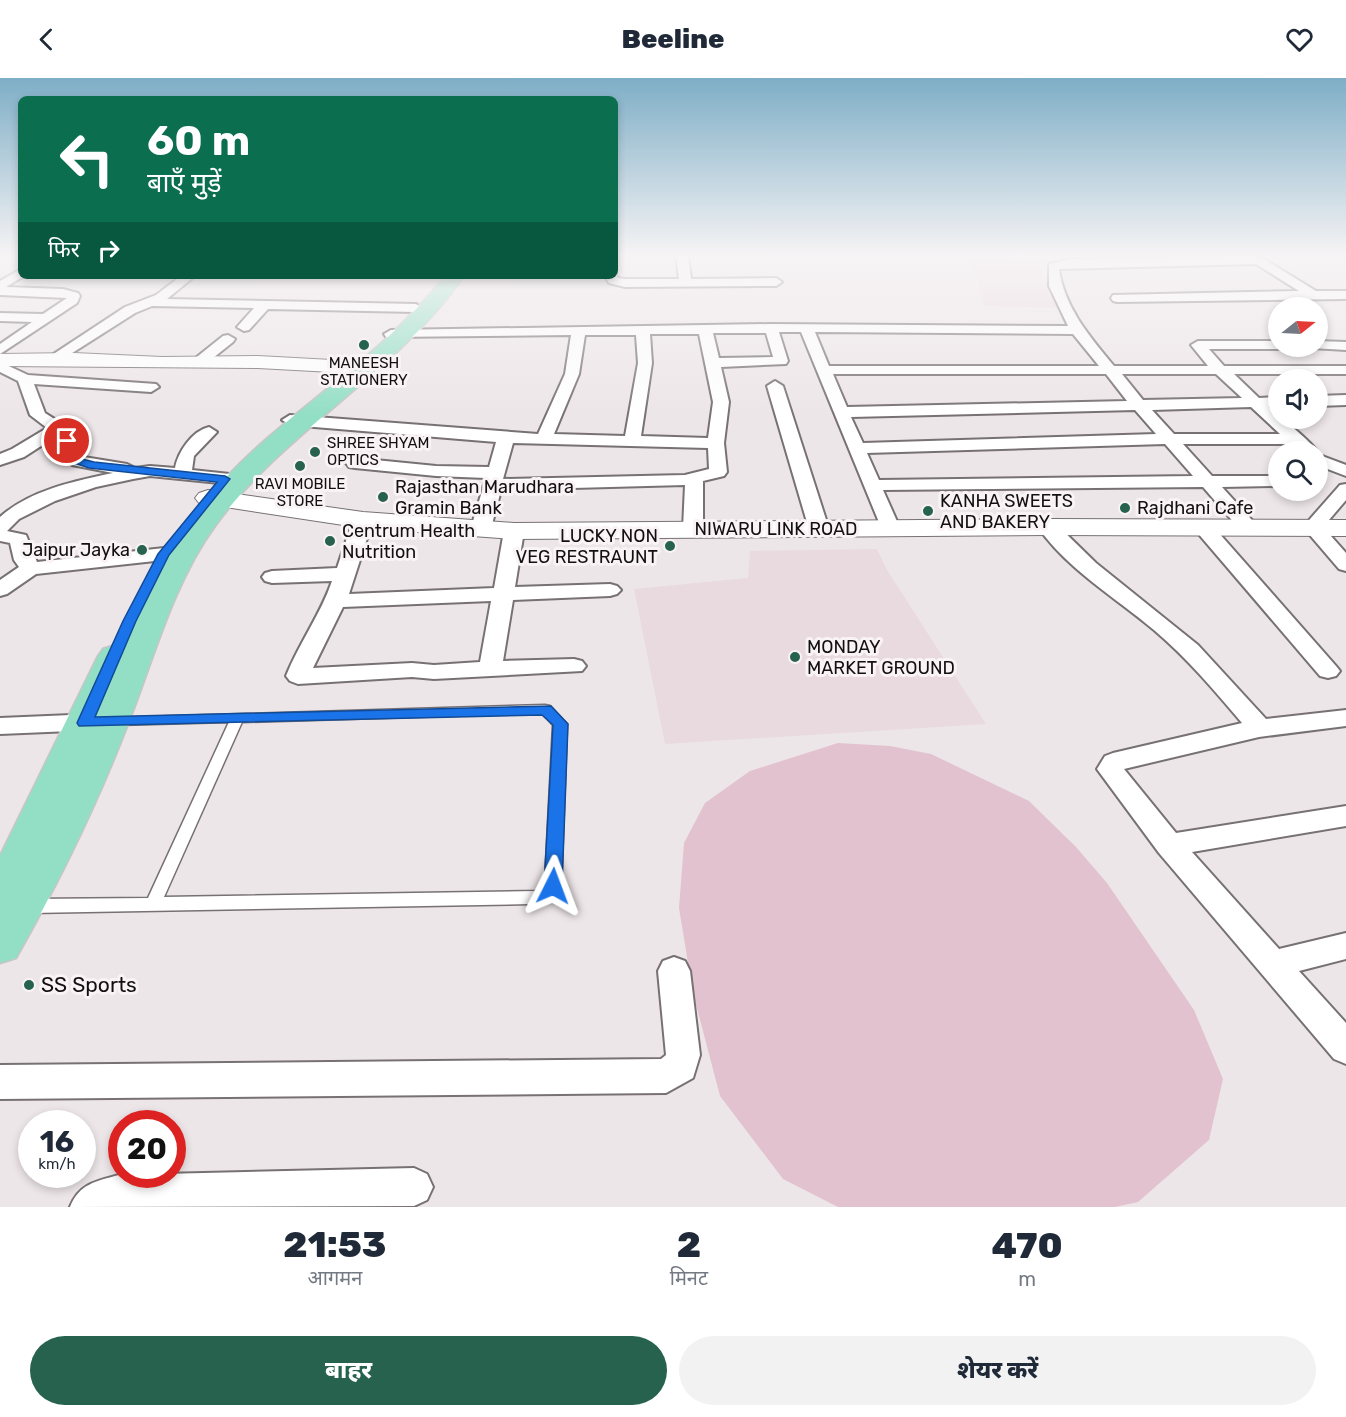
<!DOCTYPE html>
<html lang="hi">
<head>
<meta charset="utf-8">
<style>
	:root { --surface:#fff; --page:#f2f2f3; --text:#1f2937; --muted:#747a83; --accent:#26624d }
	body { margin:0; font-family:Rubik,"Noto Sans Devanagari",sans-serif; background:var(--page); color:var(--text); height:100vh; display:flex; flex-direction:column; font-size:22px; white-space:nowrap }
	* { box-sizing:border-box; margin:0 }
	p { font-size:20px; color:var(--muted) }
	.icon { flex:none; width:33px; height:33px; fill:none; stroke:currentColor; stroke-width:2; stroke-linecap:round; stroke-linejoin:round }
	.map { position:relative; height:1129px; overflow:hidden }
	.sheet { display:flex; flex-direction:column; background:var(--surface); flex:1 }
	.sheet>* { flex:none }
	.guide { position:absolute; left:18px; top:18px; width:600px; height:183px; border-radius:9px; box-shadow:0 3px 9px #0003; background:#0b6e4f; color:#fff; overflow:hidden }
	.needle { width:39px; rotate:72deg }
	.fabs { position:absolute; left:1268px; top:219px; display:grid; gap:12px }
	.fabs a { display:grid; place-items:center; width:60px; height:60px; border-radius:50%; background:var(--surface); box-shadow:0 3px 9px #0003; font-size:30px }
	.speed { position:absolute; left:18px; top:1032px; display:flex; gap:12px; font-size:30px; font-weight:700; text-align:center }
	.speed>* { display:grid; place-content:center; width:78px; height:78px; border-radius:50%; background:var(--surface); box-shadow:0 3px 9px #0003; line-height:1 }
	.speed small { font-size:15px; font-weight:400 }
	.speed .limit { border:9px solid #d22; background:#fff; color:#111 }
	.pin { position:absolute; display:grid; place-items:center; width:51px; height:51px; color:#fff; margin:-26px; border:3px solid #fff; border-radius:50%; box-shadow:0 2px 6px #0007 }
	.me { position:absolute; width:66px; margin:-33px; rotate:3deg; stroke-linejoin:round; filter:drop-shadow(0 0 4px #0008) }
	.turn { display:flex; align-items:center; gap:21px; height:126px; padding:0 30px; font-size:27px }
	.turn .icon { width:78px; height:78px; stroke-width:2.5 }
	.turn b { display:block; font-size:42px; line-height:51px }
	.then { display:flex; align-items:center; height:57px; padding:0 30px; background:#0003; gap:12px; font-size:22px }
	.eta { display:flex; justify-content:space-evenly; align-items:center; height:102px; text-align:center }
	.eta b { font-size:36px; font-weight:800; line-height:42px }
	.primary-button { display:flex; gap:12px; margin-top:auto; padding:12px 30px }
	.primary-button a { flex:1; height:69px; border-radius:36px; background:var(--accent); color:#fff; font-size:24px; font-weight:800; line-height:69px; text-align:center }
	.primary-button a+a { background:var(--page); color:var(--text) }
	header { display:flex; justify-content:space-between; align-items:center; height:78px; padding:0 30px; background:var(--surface); font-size:27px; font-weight:800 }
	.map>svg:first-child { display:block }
</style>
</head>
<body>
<header><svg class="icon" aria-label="back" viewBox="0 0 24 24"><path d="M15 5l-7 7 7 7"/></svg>Beeline<svg class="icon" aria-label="heart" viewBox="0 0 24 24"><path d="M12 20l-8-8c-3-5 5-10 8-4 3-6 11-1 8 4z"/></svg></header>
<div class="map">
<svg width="1346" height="1129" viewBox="0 0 1346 1129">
	<rect width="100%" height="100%" fill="#ede6e8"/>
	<!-- built -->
	<path fill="#e9dae0" d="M971,183l65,2 27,45 -79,-2z
		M877,471l10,21 99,154 -321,20 -31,-155 114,-11 2,-27z"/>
	<!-- green -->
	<path fill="#e2c2ce" d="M838,665l52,3 41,8 98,47 47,46 31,36 87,127 29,69 -14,61 -71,62 -23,5h-277l-55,-28 -63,-83 -27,-103 -14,-85 5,-65 21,-40 45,-32z"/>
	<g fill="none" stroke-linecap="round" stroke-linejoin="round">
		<!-- lane casing -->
		<g stroke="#777173" stroke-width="3">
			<path id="lane" d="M545,627l5,1 17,18 -6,162c-6,11 -18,16 -30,18l-501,9 -6,-2 -2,-5 2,-5 6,-2 118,-1 81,-176 -114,3 -5,-1 -2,-3 2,-3zM542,635l11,12 -8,158 -9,8 -372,6 78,-175z"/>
		</g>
		<!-- street casing -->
		<g stroke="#777173" stroke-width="4">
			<path id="street" d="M676,178h12l3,23 85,-1 6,4 -6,4 -151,1 -16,-4 -4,-7h10v-3l3,5 7,1h54z
				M1245,178h14l57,35h30v8l-229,3 -4,-1 -2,-3 2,-3 186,-4 -43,-27 -197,5c5,38 31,68 55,97h94l-17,-21 7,-4h80v5h6l-6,3h-69l15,17h122v8h-112l25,24 19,-1v10h-9l9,8v3h4c13,12 26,21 36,34l-1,1 -18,-1 -8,-8h-108l29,32h66v10l-56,1 38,42 -3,4h-14l-40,-46 -320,3 17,38 -3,4h-14l-82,-200h-22l9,29 -2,3 -65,3 8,35 -5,41 3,29 -3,4 -21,5v48l-3,4h-14l-3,-4 2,-44 -184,5 -10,38 -3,4h-14l-3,-4 15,-50 -50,-2 -81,-8 -6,-1 -3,-4 3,-4 6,-1 81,8 53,1 7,-25 -206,-17 -8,-5 8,-5 248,19 27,-60 6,-39 -185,2 -2,-3 7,-4 380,-6 297,2 -19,-40v-22l23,-5zM815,254l258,2 26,32h-270zM713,255h53l7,24 -54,1zM650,256h49l14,68 -5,36 -67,-2 11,-73zM585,257h51l2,28 -13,73 -71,-2 25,-60zM833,296h273l21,27 -280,6zM1122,296h94l26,24 -99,2zM1251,329l29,27h-106l-22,-24zM1135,332l21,24 -293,9 -12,-26zM513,365l195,5 1,21 -24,6 -182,4zM1165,366l28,32 -314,4 -12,-27z
				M21,191v7h3l-18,11 57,2 15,4 2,3 -3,7 -77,51v-10l32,-22 -32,-1v-8l43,1 24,-16 -67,-3v-14z
				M181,198h14l-28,23 249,5 6,4 -6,4 -148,-3 -19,21 -5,1 -7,-4 17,-19 -102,-2 -17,7 -77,49 -5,1 -7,-4 79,-52 31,-12z
				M228,257l7,4 -2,3 -30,24h-10l-2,-3 2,-3 30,-24z
				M1317,263l29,1v8l-34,-2 5,-2z
				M0,284l28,13 128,9 3,3 -8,5 -117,-8 11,29 19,12 20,32 43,7 8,4 15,-2 25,2c3,-16 17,-37 34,-41l8,5 -23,24 -2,14 47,5 6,1 3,4 -3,4 -6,1 -89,-9 -17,3 -37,8 -41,14 -36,18 -12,12 19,4 11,27 127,-14 7,2 3,4 -3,4 -7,2 -128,14 -29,20 -7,2v-16l19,-13 -5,-7 -4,-17 -10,-2v-24c30,-27 75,-36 113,-44l-41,-8 -17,-28 -31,20 -24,8v-11l12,-5 35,-21 -17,-13 -12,-34 -18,-9z
				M775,303l8,5 46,143 -3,4h-14l-3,-4 -42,-143z
				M1346,317v10l-29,1v-10z
				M1317,376l29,11v11l-29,-11z
				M1346,406v16l-23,27 23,26v18l-7,-2 -36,-42 37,-42z
				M363,436l7,2 3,4 -24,74 145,-6 10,-57 3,-4h14l3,4 -9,56 95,-3 7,2 4,4 -4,4 -7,2 -97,4 -10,61 71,-2 8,2 4,5 -4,5 -148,8 -22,-2 -114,7 -8,-3 -4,-5c13,-33 35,-62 46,-95l-60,2 -7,-2 -3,-4 3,-4 7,-2 65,-3 16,-48 3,-4zM491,523l-11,61 -46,3 -22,-2 -99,5 30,-61z
				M1048,443l7,2 41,40 102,82 68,74 80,-9v16l-87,11 -135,32 52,64 170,-27v20l-154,26 87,97 67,-16v26l-47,12 47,52v41l-12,-5 -175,-206 -62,-84 8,-13 8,-3 129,-30c-27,-32 -55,-65 -88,-93 -39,-33 -86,-60 -116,-103l3,-4z
				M1203,443l7,2 126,143 4,5 -4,5 -8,2 -8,-2 -124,-145 -3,-4 3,-4z
				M95,636l9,2 3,6 -3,6 -9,2 -95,4v-16z
				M674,879l11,4 5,10 10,84 -7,23 -27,15 -666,6v-34l661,-6 5,-4 -8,-84 5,-10z
				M414,1090l13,6 6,13 -6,13 -13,6 -344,1c9,-23 26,-26 49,-32z"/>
		</g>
		<!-- secondary casing -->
		<g stroke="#777173" stroke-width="2">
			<path id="secondary" d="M74,275l88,4 96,-1 111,6 7,2 3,4 -3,4 -7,2 -111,-6 -258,-2v-12z
				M208,412l155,22 151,11 534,-4 298,1v16l-298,-1 -534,4 -151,-11 -164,-25 -4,-5 4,-5z"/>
		</g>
		<!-- primary casing -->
		<g stroke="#c6c6c6" stroke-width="3">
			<path id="primary" d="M446,198h18c-68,98 -179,154 -249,250 -43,59 -62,136 -89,203 -31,80 -68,155 -110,229l-16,5v-107l98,-200 5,-7 12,-4 9,3c25,-60 53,-116 97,-165 40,-44 89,-79 134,-117 33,-27 63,-57 91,-90z"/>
		</g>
		<!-- lane -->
		<use href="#lane" fill="#fff" fill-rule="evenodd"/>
		<!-- street -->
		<use href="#street" fill="#fff" fill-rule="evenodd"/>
		<!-- secondary -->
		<use href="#secondary" fill="#fff" fill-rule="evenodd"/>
		<!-- primary -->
		<use href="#primary" fill="#93dfc5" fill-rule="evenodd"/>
	</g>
	<!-- sky -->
	<linearGradient id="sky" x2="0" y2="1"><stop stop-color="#7eaec6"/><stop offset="0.53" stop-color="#f7f4f5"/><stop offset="1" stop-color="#f7f4f5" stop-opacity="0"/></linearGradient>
	<rect width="1346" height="336" fill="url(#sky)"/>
	<!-- route -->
	<path fill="#1a73e8" stroke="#114b97" stroke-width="1.5" d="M64,361h7l11,20 12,3 131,14 5,3 -61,76 -33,66 -41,96 456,-11 17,18 -6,162 -2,5 -7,2 -6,-2 -3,-5 9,-161 -11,-10 -463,11 -2,-3 46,-102 35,-67 59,-72 -128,-14 -15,-5 -12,-22z"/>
	<!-- markers -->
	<g fill="#26624d" stroke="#faf3f6" stroke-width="2">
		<circle cx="364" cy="267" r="6"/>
		<circle cx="315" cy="374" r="6"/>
		<circle cx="300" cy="388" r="6"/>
		<circle cx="383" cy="419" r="6"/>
		<circle cx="1125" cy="430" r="6"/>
		<circle cx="928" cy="433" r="6"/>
		<circle cx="330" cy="463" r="6"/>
		<circle cx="670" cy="468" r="6"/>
		<circle cx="142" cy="472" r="6"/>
		<circle cx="795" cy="579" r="6"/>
		<circle cx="29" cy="907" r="6"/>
	</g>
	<g text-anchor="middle" stroke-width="6" stroke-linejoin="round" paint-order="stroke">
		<!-- far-poi labels -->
		<g font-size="15" fill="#121010" stroke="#faf3f6">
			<text x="364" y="290">MANEESH<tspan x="364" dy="17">STATIONERY</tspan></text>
			<text x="327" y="370" text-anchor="start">SHREE SHYAM<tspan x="327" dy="17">OPTICS</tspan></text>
			<text x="300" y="411">RAVI MOBILE<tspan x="300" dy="17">STORE</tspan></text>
		</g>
		<!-- poi labels -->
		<g font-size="18" fill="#121010" stroke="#faf3f6" text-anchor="start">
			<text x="395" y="415">Rajasthan Marudhara<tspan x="395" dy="21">Gramin Bank</tspan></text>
			<text x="940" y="429">KANHA SWEETS<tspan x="940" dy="21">AND BAKERY</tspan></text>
			<text x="1137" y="436">Rajdhani Cafe</text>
			<text x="342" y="459">Centrum Health<tspan x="342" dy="21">Nutrition</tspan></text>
			<text x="658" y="464" text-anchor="end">LUCKY NON<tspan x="658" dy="21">VEG RESTRAUNT</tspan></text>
			<text x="130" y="478" text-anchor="end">Jaipur Jayka</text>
			<text x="807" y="575">MONDAY<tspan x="807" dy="21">MARKET GROUND</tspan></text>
		</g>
		<!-- street labels -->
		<g font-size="18" fill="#121010" stroke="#faf3f6">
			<text x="776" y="457">NIWARU LINK ROAD</text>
		</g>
		<!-- near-poi labels -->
		<g font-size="21" fill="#121010" stroke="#faf3f6" text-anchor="start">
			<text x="41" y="914">SS Sports</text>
		</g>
	</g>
</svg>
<div class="fabs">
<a><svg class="needle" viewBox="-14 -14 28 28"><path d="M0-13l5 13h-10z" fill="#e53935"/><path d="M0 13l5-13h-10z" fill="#747a83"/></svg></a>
<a><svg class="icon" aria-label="sound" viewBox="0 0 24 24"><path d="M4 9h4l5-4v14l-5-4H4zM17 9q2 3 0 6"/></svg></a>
<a><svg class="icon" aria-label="search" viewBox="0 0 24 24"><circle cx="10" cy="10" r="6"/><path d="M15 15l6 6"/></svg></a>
</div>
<div class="speed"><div>16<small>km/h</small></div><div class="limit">20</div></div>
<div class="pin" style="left:67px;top:363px;background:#d93025"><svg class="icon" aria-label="arrive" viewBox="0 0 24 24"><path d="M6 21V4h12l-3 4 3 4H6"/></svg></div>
<svg class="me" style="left:553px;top:808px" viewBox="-20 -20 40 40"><path d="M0-17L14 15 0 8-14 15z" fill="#1a73e8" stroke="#fff" stroke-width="4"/></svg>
<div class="guide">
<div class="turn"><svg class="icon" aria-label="left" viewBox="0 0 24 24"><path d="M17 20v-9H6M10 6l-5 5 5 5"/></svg><div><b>60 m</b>बाएँ मुड़ें</div></div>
<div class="then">फिर<svg class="icon" aria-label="right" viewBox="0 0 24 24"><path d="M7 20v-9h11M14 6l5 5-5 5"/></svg></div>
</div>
</div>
<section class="sheet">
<div class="eta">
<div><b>21:53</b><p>आगमन</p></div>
<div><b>2</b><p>मिनट</p></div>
<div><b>470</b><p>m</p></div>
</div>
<div class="primary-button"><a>बाहर</a><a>शेयर करें</a></div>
</section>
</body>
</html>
